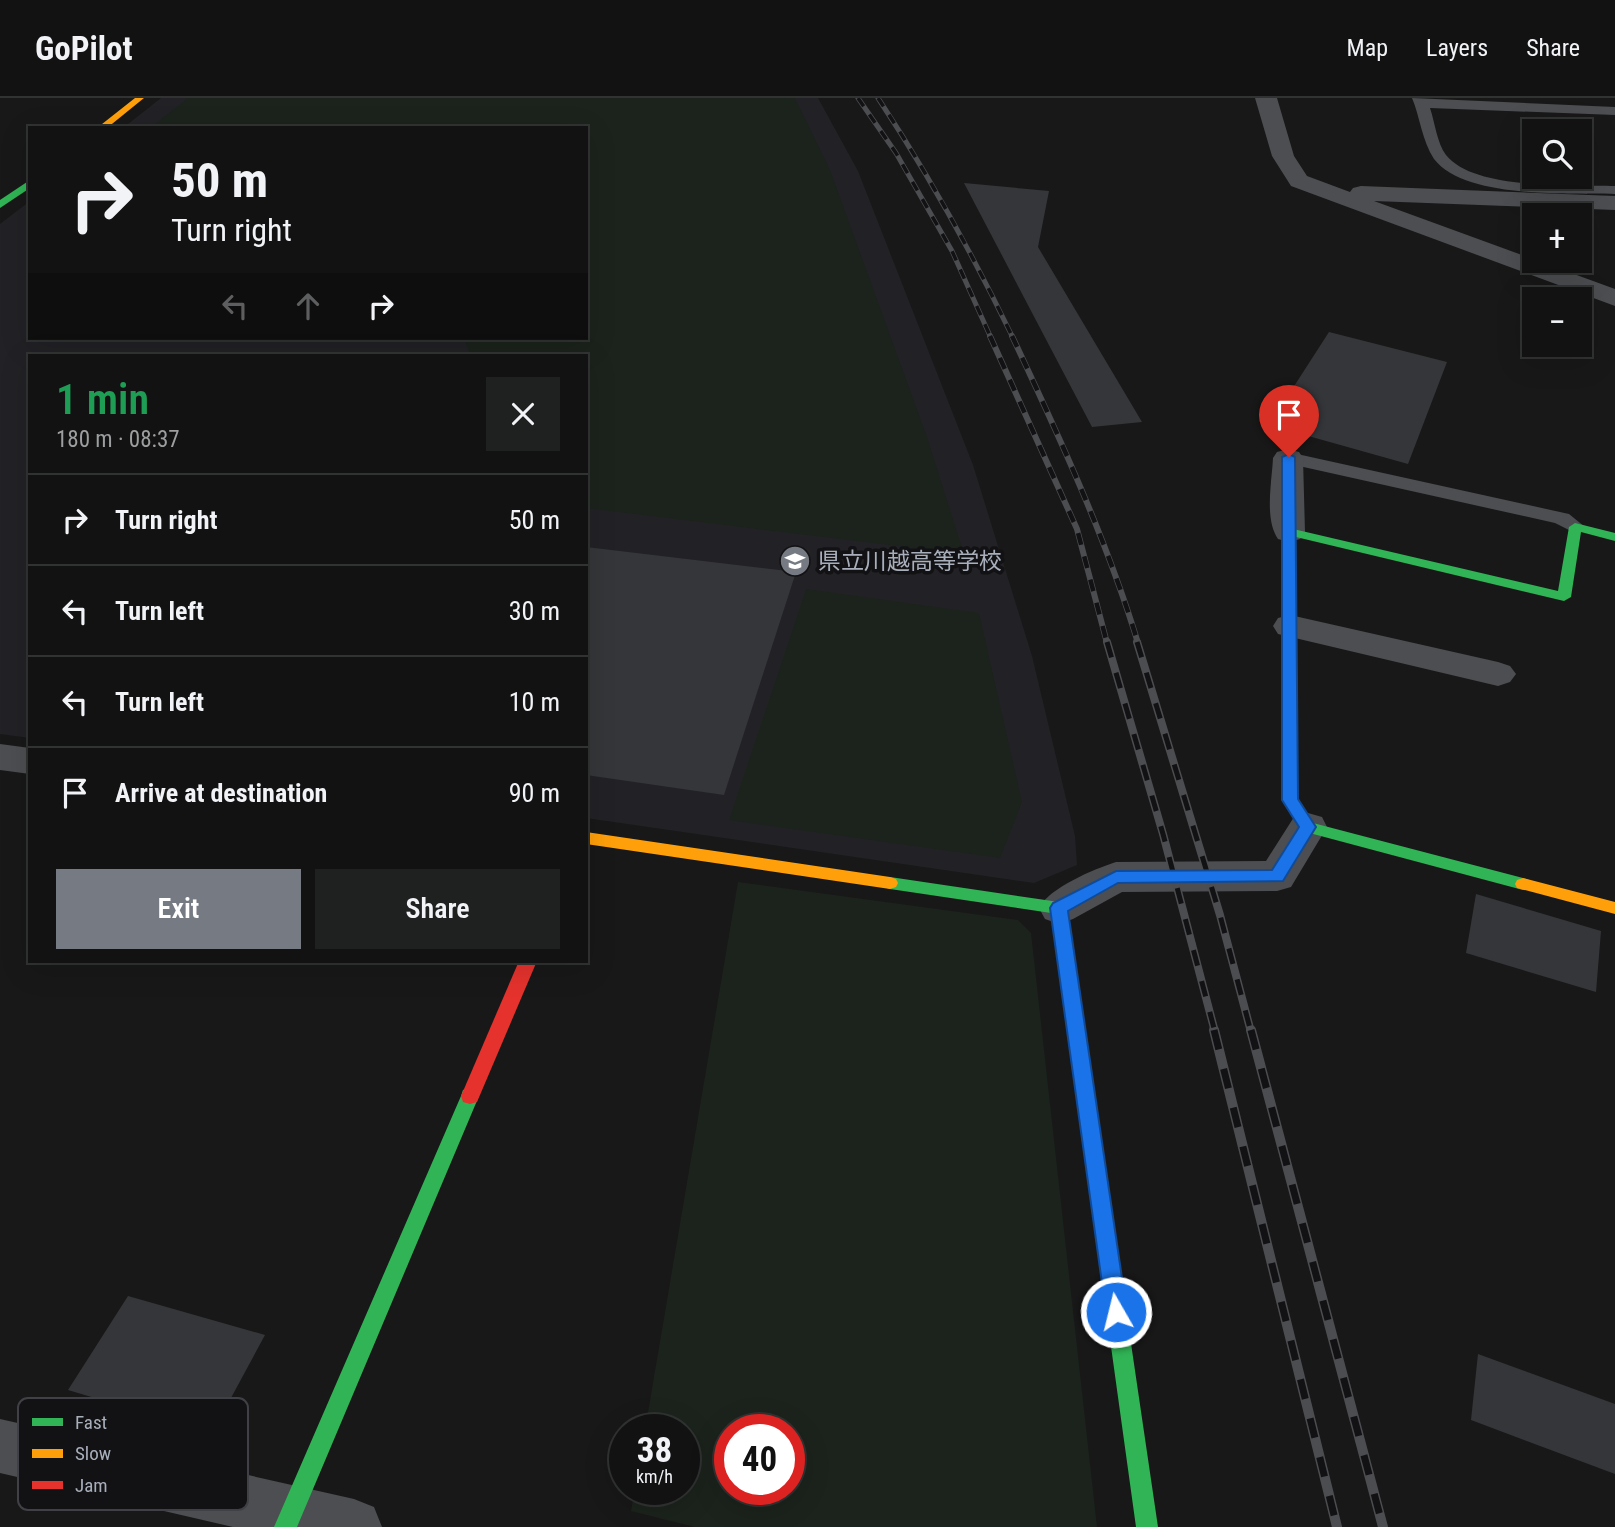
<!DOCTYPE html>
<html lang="en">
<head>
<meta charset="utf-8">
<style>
	:root { --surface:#121212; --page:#1f2020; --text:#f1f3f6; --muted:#9c9e9f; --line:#313232; --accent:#767a82 }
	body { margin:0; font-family:"Roboto Condensed","Noto Sans JP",sans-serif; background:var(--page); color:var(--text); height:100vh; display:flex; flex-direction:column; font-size:26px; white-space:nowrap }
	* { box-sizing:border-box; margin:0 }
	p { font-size:23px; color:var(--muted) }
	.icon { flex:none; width:38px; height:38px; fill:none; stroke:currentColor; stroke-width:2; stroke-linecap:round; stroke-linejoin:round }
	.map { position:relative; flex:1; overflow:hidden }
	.drawer { position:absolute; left:28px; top:256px; width:560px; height:609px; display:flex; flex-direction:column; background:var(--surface); border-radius:0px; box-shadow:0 7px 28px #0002,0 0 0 2px var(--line) }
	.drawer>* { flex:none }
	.top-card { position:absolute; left:28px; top:28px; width:560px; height:214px; border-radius:0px; box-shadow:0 7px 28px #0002,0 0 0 2px var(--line); background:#121212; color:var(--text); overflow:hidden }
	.buttons { position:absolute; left:1522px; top:21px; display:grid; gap:14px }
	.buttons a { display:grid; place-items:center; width:70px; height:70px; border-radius:0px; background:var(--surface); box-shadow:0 7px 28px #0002,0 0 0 2px var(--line); font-size:35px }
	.speed { position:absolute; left:609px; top:1316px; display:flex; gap:14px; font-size:35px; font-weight:700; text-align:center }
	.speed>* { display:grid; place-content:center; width:91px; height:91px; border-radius:50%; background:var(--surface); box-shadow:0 7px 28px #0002,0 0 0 2px var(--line); line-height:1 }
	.speed small { font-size:18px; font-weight:400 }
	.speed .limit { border:10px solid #d22; background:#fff; color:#111 }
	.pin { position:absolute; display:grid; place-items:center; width:60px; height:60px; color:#fff; margin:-72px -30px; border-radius:50% 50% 50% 0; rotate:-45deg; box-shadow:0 0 7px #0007 }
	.pin .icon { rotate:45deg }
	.me { position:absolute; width:77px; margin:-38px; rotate:352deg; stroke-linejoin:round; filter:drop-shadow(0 0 5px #0008) }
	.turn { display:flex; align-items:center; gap:24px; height:147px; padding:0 28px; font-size:32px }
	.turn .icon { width:91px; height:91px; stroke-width:2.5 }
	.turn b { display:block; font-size:49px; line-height:60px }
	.lanes { display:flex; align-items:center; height:66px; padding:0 28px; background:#0003; justify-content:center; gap:35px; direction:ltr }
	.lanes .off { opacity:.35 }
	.round { display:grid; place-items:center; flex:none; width:74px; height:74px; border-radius:0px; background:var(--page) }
	.headline { display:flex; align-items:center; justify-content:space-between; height:119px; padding:0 28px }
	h1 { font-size:42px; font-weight:600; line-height:52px; color:#1e9e55 }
	.action { display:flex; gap:14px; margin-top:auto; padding:14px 28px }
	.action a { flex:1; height:80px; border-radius:0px; background:var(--accent); color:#fff; font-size:28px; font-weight:600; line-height:80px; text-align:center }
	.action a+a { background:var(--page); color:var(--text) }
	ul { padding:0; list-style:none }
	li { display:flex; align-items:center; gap:21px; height:91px; padding:0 28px; border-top:2px solid var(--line) }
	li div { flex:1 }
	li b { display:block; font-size:26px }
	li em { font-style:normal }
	header { display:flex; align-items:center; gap:42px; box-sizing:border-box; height:98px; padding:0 35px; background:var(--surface); border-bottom:2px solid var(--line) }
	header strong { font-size:33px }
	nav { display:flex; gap:38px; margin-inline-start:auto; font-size:24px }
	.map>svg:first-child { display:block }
</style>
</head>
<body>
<header>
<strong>GoPilot</strong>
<nav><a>Map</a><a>Layers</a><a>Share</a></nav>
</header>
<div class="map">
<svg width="1615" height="1429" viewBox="0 0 1615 1429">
	<rect width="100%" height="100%" fill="#181818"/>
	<!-- built -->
	<path fill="#222226" d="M161,0h657l40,73 115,294 59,191 43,180 2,29 -43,18 -448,-65v-463h-556v383l-30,-4v-510l30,-23v137h556v-210h-463z"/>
	<!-- green -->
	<path fill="#1b231c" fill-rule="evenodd" d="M188,0h607l35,72 97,267 37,117 -378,-46v-153h-116l-6,-17h122v-210h-436z
		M806,491l173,24 43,189 -22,56 -271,-38z
		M738,784l280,38 13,13 66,594h-402l-64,-16 4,-22h49v-59h-39zM730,1332h59v59h-59z"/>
	<!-- building -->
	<path fill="#353639" d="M964,85l85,8 -11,56 104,175 -50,5z
		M1329,234l118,30 -39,102 -139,-39z
		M586,449l210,25 -72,223 -138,-20z
		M1476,796l125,37 -5,61 -130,-39z
		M128,1198l137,39 -53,98 -144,-43z
		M1478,1256l137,50v70l-144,-54z"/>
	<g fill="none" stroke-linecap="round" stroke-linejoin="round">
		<!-- lane -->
		<path fill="#4c4e51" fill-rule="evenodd" d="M1412,0l203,9v8l-185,-7c5,15 7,35 16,47 29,36 126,29 169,31v8c-46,-1 -150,5 -181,-35 -12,-18 -14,-42 -22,-61z
			M1288,354l281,62 16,13 -3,4 -7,2 -20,-10 -274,-61 -3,-4 3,-4z"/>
		<!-- street -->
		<path fill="#4c4e51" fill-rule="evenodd" d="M1255,0h22l17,58 13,20 43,16 3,-4 8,-2 254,10v14l-241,-9 241,88v17l-324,-120 -19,-30z
			M1288,351l11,3 4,6 2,74 -5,7 -11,3 -11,-3c-14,-20 -6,-58 -5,-81l4,-6z
			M1290,517l208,47 12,4 6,8 -6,8 -12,4 -220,-52 -5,-8 5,-8z
			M0,646l30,4v26l-30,-4z
			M1308,715l14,4 5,10 -36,60 -14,4 -155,1 -49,27 -14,5 -14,-5 -6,-11c10,-20 55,-39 77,-46l150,-1 28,-44z
			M0,1321l354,80 20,8 8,20h-149l-233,-54z"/>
		<!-- fast -->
		<path fill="#30b455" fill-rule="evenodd" d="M30,82v8l-30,20v-8z
			M1575,425l40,10v8l-34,-9 -10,65 -7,4 -268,-64 2,262 15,24 210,55 6,2 2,4 -2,4 -6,2 -221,-59 -20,-31 2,-271 5,-1 269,63 11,-64z
			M890,779l169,25 6,1 2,5 91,619h-22l-85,-614 -161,-24 -6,-2 -2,-4 2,-4z
			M470,990l7,2 2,6 -182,431h-23l187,-431 2,-6z"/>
		<!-- slow -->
		<path fill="#ff9f0a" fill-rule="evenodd" d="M135,0h9l-37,30h-10z
			M586,734l304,45 6,2 2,4 -2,4 -6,2 -304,-45z
			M1523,780l92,24v12l-98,-26 -2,-4 2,-4z"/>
		<!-- jam -->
		<path fill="#e5322d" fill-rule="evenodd" d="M519,863h18l-60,141 -7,2 -7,-2 -2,-6z"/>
		<!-- rail-far3 casing -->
		<g stroke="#4c4d50" stroke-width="5">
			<path id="rail-far3" d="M858,0l38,55 56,98 39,87
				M878,0c51,77 95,157 135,240"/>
		</g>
		<!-- rail-far2 casing -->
		<g stroke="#4c4d50" stroke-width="6">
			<path id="rail-far2" d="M990,238l87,193 30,114
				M1012,238c47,100 94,202 126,307"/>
		</g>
		<!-- rail-far1 casing -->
		<g stroke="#4c4d50" stroke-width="8">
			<path id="rail-far1" d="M1107,544l56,192 52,198
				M1137,544l83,273 31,117"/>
		</g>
		<!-- rail casing -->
		<g stroke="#4c4d50" stroke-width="10">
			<path id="rail" d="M1214,932l123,497
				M1251,932l132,497"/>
		</g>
		<!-- rail-far3 -->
		<use href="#rail-far3" stroke="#121214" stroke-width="3.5" stroke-dasharray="10" stroke-linecap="butt"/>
		<!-- rail-far2 -->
		<use href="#rail-far2" stroke="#121214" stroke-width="4.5" stroke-dasharray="12" stroke-linecap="butt"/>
		<!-- rail-far1 -->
		<use href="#rail-far1" stroke="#121214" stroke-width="5" stroke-dasharray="16" stroke-linecap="butt"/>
		<!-- rail -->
		<use href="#rail" stroke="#121214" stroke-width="7" stroke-dasharray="20" stroke-linecap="butt"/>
	</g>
	<!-- route -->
	<path fill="#1a73e8" stroke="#114b97" stroke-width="2" d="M1289,356l6,3 3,342 18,28 -33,54 -165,2 -50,28 59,401 -3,7 -8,3 -7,-3 -3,-7 -56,-404 3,-5 63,-32 156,-1 27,-43 -17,-27v-343z"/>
	<!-- icons -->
	<defs>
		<g id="school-disc" transform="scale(1.575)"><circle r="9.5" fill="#767a82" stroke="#121214"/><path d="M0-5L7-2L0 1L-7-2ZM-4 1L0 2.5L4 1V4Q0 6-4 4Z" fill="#fff"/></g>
	</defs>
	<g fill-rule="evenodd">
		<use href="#school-disc" x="795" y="463"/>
	</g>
	<g text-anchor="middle" stroke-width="7" stroke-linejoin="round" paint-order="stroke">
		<!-- poi labels -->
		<g font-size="23" fill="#a8afbb" stroke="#121214" text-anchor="start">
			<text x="818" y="471">県立川越高等学校</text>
		</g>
	</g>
	<!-- legend -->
	<rect x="18" y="1300" width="230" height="112" rx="10" fill="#121214" stroke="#3f4146" stroke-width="2"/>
	<rect x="32" y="1320" width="31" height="8" fill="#30b455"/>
	<rect x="32" y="1351" width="31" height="9" fill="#ff9f0a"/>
	<rect x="32" y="1383" width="31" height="8" fill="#e5322d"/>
	<g font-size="19" fill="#a8afbb">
		<text x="75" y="1331">Fast</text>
		<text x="75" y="1362">Slow</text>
		<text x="75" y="1394">Jam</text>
	</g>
</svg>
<div class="buttons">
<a><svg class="icon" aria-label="search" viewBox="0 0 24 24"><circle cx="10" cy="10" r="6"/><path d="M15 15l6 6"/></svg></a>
<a>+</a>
<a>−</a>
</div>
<div class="speed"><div>38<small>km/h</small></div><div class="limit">40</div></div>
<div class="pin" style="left:1289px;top:359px;background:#d93025"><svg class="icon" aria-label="arrive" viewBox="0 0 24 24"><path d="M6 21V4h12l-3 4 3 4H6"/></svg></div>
<svg class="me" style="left:1116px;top:1214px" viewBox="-20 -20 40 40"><circle r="17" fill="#1a73e8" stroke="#fff" stroke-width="3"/><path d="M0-11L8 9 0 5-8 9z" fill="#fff"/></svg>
<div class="top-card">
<div class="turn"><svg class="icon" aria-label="right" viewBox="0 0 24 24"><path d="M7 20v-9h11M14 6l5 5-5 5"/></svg><div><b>50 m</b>Turn right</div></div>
<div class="lanes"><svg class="icon off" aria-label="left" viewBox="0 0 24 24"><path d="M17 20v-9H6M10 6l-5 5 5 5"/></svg><svg class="icon off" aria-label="ahead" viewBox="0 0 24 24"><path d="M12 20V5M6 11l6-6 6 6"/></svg><svg class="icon" aria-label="right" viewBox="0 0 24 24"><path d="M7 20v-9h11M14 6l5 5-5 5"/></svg></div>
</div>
<section class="drawer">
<div class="headline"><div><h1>1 min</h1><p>180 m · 08:37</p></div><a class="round"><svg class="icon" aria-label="close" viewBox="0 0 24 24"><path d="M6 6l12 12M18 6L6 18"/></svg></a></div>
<ul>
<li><svg class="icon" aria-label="right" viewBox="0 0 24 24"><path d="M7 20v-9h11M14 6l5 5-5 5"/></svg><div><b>Turn right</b></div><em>50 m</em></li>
<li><svg class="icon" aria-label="left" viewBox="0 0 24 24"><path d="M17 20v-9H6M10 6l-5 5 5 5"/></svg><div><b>Turn left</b></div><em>30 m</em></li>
<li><svg class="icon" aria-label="left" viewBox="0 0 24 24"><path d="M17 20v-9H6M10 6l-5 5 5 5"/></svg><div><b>Turn left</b></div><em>10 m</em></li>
<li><svg class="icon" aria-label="arrive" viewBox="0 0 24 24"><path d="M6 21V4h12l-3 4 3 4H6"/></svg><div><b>Arrive at destination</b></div><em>90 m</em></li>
</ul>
<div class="action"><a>Exit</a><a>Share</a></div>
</section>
</div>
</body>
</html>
